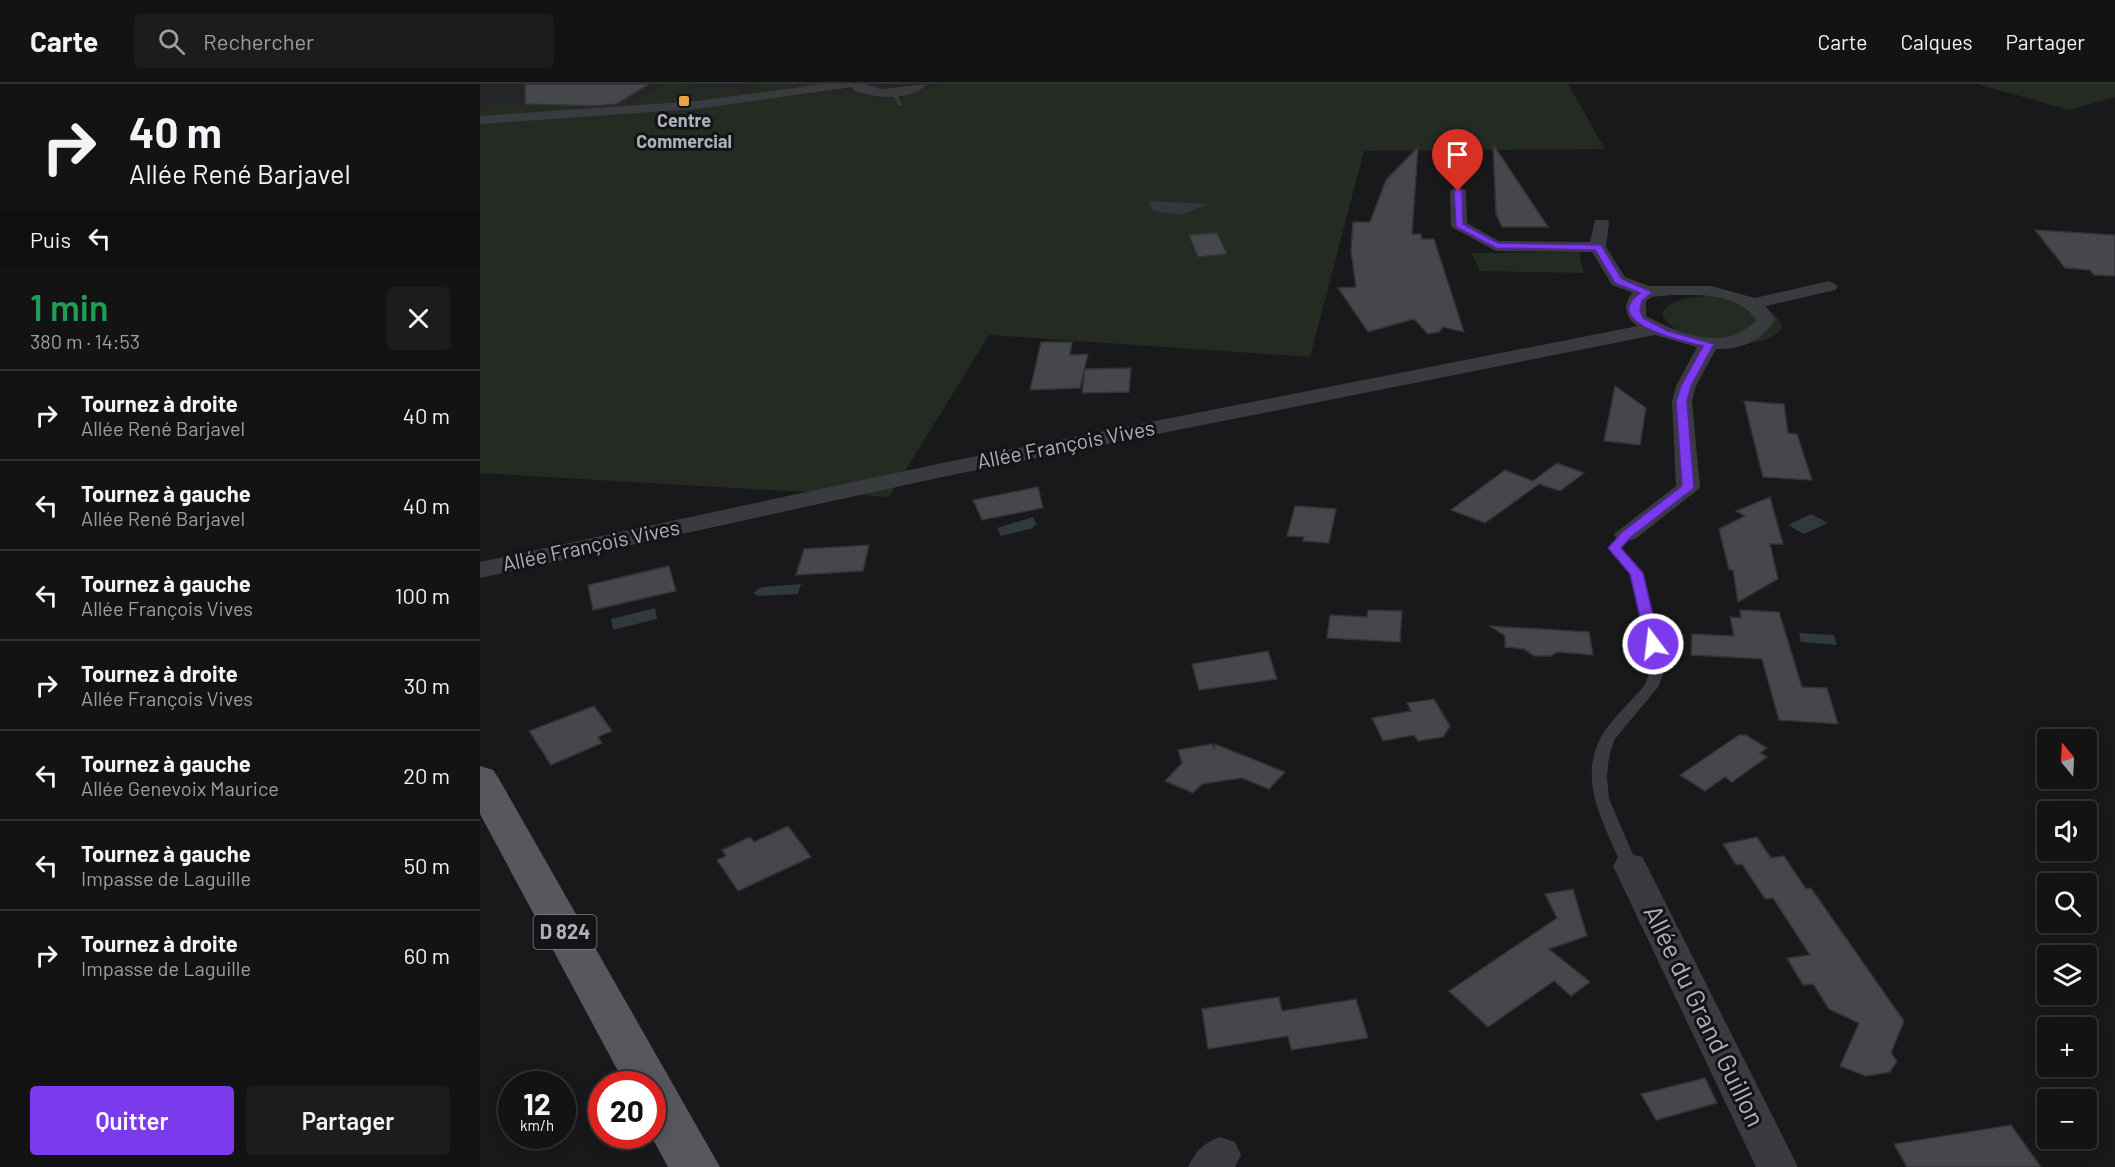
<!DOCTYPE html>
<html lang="fr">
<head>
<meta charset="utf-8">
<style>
	:root { --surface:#131314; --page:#1c1c1d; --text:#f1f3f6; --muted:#9d9ea0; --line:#323234; --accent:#7c3aed }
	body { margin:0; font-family:Barlow,sans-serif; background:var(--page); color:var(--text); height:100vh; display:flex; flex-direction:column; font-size:22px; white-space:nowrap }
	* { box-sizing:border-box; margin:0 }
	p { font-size:20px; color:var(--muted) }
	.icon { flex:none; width:33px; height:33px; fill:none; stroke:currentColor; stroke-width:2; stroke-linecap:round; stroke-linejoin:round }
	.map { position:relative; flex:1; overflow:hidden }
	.drawer { display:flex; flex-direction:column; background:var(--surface); width:480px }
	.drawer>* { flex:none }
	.top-card { background:#131314; color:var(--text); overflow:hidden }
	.needle { width:39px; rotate:342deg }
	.controls { position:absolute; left:1557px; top:645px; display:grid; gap:12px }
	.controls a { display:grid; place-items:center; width:60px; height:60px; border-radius:6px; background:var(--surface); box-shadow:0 3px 15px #0003,0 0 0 2px var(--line); font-size:30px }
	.speed { position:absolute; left:18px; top:987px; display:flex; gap:12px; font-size:30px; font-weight:700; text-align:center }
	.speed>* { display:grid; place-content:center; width:78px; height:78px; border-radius:50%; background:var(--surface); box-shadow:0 3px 15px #0003,0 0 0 2px var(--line); line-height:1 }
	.speed small { font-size:15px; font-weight:400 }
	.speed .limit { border:9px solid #d22; background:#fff; color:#111 }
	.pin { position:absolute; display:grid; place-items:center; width:51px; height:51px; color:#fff; margin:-62px -26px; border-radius:50% 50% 50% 0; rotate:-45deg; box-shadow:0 0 6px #0007 }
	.pin .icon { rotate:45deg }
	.me { position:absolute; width:66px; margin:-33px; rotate:345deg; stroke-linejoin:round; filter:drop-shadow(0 0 4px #0008) }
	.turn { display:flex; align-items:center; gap:21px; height:126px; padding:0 30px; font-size:27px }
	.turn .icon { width:78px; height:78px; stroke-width:2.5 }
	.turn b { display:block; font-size:42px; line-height:51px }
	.then { display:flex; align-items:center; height:57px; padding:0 30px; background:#0003; gap:12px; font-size:22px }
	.round { display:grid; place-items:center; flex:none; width:63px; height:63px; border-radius:6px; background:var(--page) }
	.overview { display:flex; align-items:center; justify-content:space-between; height:102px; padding:0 30px }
	h1 { font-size:36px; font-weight:600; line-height:45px; color:#1e9e55 }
	.button { display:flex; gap:12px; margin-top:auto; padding:12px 30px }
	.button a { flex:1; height:69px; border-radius:6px; background:var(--accent); color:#fff; font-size:24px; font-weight:600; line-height:69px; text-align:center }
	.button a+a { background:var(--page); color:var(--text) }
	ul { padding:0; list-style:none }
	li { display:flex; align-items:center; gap:18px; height:90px; padding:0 30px; border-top:2px solid var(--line) }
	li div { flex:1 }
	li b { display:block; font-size:22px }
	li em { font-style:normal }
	header { display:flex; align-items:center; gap:36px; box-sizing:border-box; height:84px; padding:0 30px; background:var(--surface); border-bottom:2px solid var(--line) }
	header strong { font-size:28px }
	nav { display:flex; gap:33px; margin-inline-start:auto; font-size:21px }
	.search { width:420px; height:54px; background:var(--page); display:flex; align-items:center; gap:15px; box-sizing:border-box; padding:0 21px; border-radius:6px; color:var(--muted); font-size:22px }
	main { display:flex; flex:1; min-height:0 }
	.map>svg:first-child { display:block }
</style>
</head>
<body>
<header>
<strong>Carte</strong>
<div class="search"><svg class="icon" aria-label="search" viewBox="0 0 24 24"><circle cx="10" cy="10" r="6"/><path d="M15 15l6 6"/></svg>Rechercher</div>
<nav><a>Carte</a><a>Calques</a><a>Partager</a></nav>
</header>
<main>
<section class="drawer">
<div class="top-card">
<div class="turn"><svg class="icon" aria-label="right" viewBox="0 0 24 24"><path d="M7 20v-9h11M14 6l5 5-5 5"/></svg><div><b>40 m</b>Allée René Barjavel</div></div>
<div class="then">Puis<svg class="icon" aria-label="left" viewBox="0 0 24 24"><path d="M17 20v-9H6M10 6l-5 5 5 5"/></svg></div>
</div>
<div class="overview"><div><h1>1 min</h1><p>380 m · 14:53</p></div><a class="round"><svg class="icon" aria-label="close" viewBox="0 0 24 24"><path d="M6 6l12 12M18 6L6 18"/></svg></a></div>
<ul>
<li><svg class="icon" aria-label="right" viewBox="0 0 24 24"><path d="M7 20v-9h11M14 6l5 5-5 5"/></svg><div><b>Tournez à droite</b><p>Allée René Barjavel</p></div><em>40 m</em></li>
<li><svg class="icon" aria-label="left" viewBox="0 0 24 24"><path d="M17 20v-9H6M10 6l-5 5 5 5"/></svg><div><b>Tournez à gauche</b><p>Allée René Barjavel</p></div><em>40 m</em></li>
<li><svg class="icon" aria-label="left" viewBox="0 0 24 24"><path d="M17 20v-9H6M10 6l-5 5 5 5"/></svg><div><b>Tournez à gauche</b><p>Allée François Vives</p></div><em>100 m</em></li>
<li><svg class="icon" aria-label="right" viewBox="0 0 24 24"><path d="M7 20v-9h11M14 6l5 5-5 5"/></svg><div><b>Tournez à droite</b><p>Allée François Vives</p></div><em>30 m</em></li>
<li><svg class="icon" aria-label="left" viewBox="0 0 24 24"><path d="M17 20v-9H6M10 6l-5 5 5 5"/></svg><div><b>Tournez à gauche</b><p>Allée Genevoix Maurice</p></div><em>20 m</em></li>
<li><svg class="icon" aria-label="left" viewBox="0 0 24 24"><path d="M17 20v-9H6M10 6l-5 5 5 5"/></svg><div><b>Tournez à gauche</b><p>Impasse de Laguille</p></div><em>50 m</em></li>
<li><svg class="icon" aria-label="right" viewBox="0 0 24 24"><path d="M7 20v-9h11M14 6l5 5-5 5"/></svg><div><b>Tournez à droite</b><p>Impasse de Laguille</p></div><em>60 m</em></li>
</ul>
<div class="button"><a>Quitter</a><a>Partager</a></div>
</section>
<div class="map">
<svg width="1635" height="1083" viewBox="0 0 1635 1083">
	<rect width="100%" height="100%" fill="#19191b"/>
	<!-- built -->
	<path fill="#252528" d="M0,0h502l-87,18 -415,17z"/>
	<!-- green -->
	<path fill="#232b23" d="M185,0h27l-6,4 61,1 8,-5h84l-86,12 -273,22v-11l6,-3 113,3 6,-3h26z
		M464,0h624l37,65 -241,2 -54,206 -321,-22 -100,162 -409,-24v-350l342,-30 27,-1 36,8 17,-1 6,-6z
		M1497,0h138v13l-46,13z
		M1099,168l5,21 -104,-2 -8,-18z
		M1227,212c23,2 69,4 75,32 -19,28 -107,17 -120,-14 8,-16 29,-16 45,-18z"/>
	<!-- water -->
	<path fill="#2f393e" d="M669,117l61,3 -30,11 -27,-4z
		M1331,430l17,9 -24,11 -16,-9z
		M553,433l4,8 -4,1 1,2 -33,8 -4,-8z
		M321,500l-3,10 -40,2 -5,-3 9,-6z
		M175,524l2,11 -44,11 -2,-11z
		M1319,549l35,2 3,10 -36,-3z"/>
	<!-- building -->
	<path fill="#46474b" stroke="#333337" stroke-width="1.5" d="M45,0h124l-32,20 -22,2 -70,-2z
		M1013,60l55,83h-46l-6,-13z
		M938,63l-6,87h9l1,5h12l30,93 -21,-5 -4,5 -11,2 -14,-15 -46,13 -30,-44 18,-1 -5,-36 2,-29h17l16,-42z
		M1555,146l80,5v41l-21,-1 -4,-5 -25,-2z
		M737,149l10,21 -29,3 -9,-22z
		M561,258h31l-2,13 18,-1 -8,34 -50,2z
		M651,284l-2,24 -47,1 3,-24z
		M1135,302l31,22 -6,37 -36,-4z
		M1264,317l40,3 4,29 9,1 15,46 -49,-3z
		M1077,379l27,10 -24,18 -21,-7 -54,39 -34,-13 54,-40 28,11z
		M558,403l5,21 -61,12 -9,-20z
		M1290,413l13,47h-13l8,35 -40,23 -5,-32h-4l-10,-41 26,-13 -9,-5z
		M815,422l41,3 -7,34 -26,-2 1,-4 -17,-1z
		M389,461l-6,26 -67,4 8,-26z
		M189,482l7,25 -83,19 -5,-25z
		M888,526l34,1 -2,31 -73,-4 3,-23 37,2z
		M1260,526l39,2 23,75 25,1 11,36 -59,-4 -17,-61 -71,-4 1,-21 42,2 -4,-19 11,1z
		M1010,542l99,6 4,23 -36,-3 -6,4h-17l-10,-7 -19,-2v-11z
		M788,567l9,28 -78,11 -7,-26z
		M954,615l16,27 -7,11 -25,4 -4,-6 -31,6 -11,-23 39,-7 -4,-8z
		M114,622l18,25 -14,6 4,6 -51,22 -22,-34z
		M1259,651h7l21,13 -7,5 7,4 -35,25 -7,-5 -20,14 -25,-16z
		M732,660l2,4 1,-4 70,28 -16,17 -27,-11 -40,6 -9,9 -28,-12 17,-18 -4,-13z
		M308,742l23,31 -73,34 -21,-31 9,-4 -4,-6 28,-13 4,5z
		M1277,753l14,21 13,-2 22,33 5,-1 93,133 -13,32 6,8 -7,11 -24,4 -26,-10 19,-43 -30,-14 -16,-25 -10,1 -16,-27 23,-3 -37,-57 -8,1 -23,-35 -6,1 -13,-21z
		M1093,805l14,47 -38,13 41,33 -19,14 -17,-15 -66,46 -39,-36 108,-73 -12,-24z
		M799,913l3,14 74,-12 12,39 -77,12 -3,-14 -80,13 -6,-40z
		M1225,994l12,25 -61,17 -15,-26z
		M1531,1041l30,42h-134l-13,-23z"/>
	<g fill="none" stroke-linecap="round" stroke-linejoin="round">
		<!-- service -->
		<path fill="#3a3b3f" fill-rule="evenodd" d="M411,7h4l7,14h-4z
			M1146,446l6,4 -11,14 21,25 21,86v16l-5,12 -44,53 -5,17 -2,20 2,22 29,67 -2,4 -6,2 -6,-2 -2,-4c-17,-40 -44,-84 -22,-127 8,-16 32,-39 44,-53l5,-11v-16l-19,-85 -22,-26 14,-17z"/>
		<!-- minor -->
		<path fill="#3a3b3f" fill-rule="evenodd" d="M342,0h42l18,5 45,-5c-17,18 -52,14 -73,7l-2,-4 -155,22 -217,15v-8l217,-15z
			M978,102l8,5 1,32 32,18 91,1 5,-22h12l2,3 -3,24 19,30 24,9h62l44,12 74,-17 9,5 -3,4 -69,16 9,14c-14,21 -34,30 -59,29l-20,37 -4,15 8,87 -65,51 -9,2 -9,-2 -3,-5 62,-48 -4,-85 4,-15 21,-39 -42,-12 -708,141 -467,102v-16l467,-100 691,-136c-13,-7 -16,-23 -5,-33l-21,-8 -20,-33 -96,-1 -43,-23 -2,-3 -1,-34zM1192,211c28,0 67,-2 84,25 -28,33 -77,14 -110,-4v-15l6,-4z
			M1150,770l12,3 5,9 151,301h-42l-143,-301 5,-9z
			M740,1053l15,5 6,13 -6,12h-47c8,-16 15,-24 32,-30z"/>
		<!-- primary -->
		<path fill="#56585e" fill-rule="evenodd" d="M0,682l13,4 6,9 221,388h-52l-17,-31 1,-52h-27l-145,-270z"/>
	</g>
	<!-- route -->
	<path fill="#7c3aed" stroke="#51269a" stroke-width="1.5" d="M978,104l4,3 1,33 35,19 103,2 21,34 30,13 -10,9 -2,9 3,8 25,13 46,13 -23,42 -4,15 7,87 -63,49 -10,11 22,25 17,71 -2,3 -5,1 -7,-4 -16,-70 -22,-26 14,-16 60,-46 -6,-85 5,-15 22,-40c-17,-4 -105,-23 -63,-53l-25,-10 -20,-33 -99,-2 -40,-21 -2,-36z"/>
	<!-- markers -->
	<rect fill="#e9a442" stroke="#141416" stroke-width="2" x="198" y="11" width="12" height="12" rx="3"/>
	<g text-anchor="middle" stroke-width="6" stroke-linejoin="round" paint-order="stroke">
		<!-- far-poi labels -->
		<g font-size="18" font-weight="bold" fill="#acb1ba" stroke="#141416">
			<text x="204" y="43">Centre<tspan x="204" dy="21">Commercial</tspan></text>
		</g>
		<!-- shield labels -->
		<rect fill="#141416" stroke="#7e8289" stroke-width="1.5" x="53.5" y="831" width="63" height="34" rx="4.5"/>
		<g font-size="20" font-weight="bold" fill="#acb1ba">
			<text x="85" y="855">D 824</text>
		</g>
		<!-- street labels -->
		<g font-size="21" fill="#acb1ba" stroke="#141416">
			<text transform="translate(586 361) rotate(-11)" y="7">Allée François Vives</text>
			<text transform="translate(111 462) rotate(-12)" y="7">Allée François Vives</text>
		</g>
		<!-- near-street labels -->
		<g font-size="26" fill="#acb1ba" stroke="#141416">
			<text transform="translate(1224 932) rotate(64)" y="9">Allée du Grand Guillon</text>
		</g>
	</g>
</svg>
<div class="controls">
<a><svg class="needle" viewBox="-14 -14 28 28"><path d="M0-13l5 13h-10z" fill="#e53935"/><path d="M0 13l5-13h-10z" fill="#9d9ea0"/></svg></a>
<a><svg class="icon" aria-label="sound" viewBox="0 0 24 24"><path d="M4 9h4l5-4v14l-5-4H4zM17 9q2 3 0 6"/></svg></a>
<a><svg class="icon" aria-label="search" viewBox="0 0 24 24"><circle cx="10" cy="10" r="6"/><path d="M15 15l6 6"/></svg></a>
<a><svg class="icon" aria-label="layers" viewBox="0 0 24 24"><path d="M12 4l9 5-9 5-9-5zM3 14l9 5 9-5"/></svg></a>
<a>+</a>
<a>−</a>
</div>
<div class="speed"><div>12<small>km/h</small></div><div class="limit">20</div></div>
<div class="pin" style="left:978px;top:107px;background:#d93025"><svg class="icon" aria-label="arrive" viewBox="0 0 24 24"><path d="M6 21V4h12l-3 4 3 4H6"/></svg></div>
<svg class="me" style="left:1173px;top:560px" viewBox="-20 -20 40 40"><circle r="17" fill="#7c3aed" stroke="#fff" stroke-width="3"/><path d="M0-11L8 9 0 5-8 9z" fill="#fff"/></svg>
</div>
</main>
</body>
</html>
